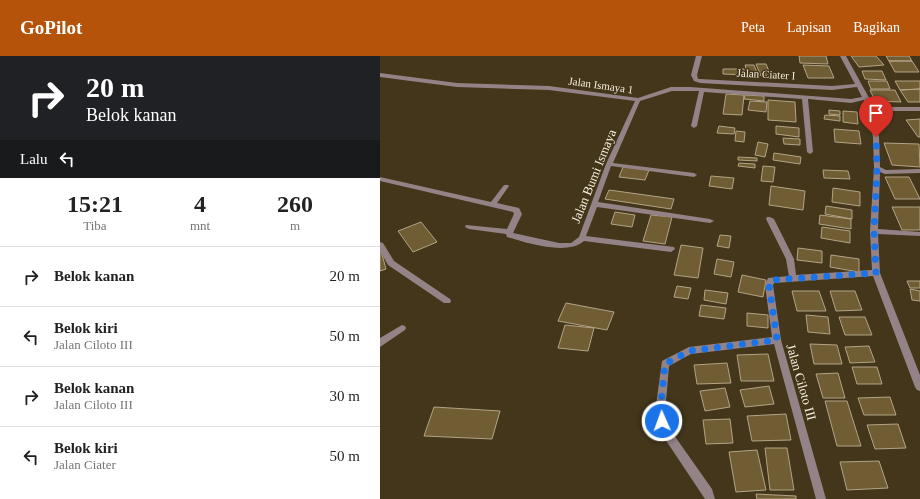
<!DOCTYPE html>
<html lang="id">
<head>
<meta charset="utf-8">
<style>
	:root { --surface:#fff; --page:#f6f6f6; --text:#222; --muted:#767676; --line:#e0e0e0; --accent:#b45309 }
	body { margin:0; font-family:"Times New Roman",serif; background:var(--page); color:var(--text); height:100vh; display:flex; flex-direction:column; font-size:15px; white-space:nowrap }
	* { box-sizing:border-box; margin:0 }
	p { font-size:13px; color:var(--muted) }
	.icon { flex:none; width:22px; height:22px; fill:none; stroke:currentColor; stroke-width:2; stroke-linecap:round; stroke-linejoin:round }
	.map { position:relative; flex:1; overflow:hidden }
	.panel { display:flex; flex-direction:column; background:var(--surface); width:380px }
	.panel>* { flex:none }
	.top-card { background:#202124; color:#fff; overflow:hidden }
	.pin { position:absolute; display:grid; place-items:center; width:34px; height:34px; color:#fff; margin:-41px -17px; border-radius:50% 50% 50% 0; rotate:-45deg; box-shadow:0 0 4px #0007 }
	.pin .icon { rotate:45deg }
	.me { position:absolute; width:44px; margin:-22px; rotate:358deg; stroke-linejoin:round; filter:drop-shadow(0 0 3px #0008) }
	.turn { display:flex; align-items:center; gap:14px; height:84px; padding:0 20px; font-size:18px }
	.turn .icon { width:52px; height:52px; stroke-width:2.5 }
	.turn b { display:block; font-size:28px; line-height:34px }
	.then { display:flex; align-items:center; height:38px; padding:0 20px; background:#0003; gap:8px; font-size:15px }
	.eta { display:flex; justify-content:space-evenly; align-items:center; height:68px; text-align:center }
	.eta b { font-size:24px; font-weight:600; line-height:28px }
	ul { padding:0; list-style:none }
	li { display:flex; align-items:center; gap:12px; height:60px; padding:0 20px; border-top:1px solid var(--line) }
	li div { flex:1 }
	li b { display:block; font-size:15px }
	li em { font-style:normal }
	header { display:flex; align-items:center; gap:24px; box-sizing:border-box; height:56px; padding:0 20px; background:var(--accent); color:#fff }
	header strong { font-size:19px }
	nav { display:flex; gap:22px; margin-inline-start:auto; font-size:14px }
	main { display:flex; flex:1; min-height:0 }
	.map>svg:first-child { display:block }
</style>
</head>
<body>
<header>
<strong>GoPilot</strong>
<nav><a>Peta</a><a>Lapisan</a><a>Bagikan</a></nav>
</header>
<main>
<section class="panel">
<div class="top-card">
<div class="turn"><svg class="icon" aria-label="right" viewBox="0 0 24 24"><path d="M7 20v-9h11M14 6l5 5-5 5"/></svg><div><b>20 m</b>Belok kanan</div></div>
<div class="then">Lalu<svg class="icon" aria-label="left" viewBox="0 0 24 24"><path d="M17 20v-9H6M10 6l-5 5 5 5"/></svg></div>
</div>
<div class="eta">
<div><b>15:21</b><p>Tiba</p></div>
<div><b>4</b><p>mnt</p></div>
<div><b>260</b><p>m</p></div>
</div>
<ul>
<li><svg class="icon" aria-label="right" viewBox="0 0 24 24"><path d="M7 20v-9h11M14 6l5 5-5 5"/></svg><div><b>Belok kanan</b></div><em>20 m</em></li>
<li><svg class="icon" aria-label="left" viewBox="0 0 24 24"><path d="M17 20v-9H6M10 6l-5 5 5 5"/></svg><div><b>Belok kiri</b><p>Jalan Ciloto III</p></div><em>50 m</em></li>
<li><svg class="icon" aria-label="right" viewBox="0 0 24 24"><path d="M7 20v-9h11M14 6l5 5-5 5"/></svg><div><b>Belok kanan</b><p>Jalan Ciloto III</p></div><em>30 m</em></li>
<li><svg class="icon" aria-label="left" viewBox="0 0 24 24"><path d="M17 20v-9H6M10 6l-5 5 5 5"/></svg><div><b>Belok kiri</b><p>Jalan Ciater</p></div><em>50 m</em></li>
</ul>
</section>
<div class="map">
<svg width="540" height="443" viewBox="0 0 540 443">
	<rect width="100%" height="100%" fill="#43361b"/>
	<!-- building -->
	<path fill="#715d34" stroke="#b3a486" d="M419,0h27l2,8 -28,-1z
		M471,0h25l8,9 -25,2z
		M506,0h23l3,5h-23z
		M509,5h23l7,11h-24z
		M376,8h10l5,12h-10z
		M365,9h9l4,10 -10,1z
		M423,9l26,1 5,12h-26z
		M343,13h21l1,6 -22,-1z
		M482,15h20l4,9 -21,-1z
		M488,25h19l3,8h-19z
		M515,25h25v8l-20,1z
		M540,33v13h-12l-8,-12z
		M490,34h25l6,12 -26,-1z
		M346,38l18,1 -2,20 -19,-1z
		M365,39l19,1v5l-20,-2z
		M388,44l27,2 1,20 -28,-2z
		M370,45l17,1 -1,10 -18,-2z
		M449,54l11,1v4l-11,-1z
		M463,55l14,1 1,12 -15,-2z
		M445,59l15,1v5l-16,-2z
		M540,63v18h-2l-12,-17z
		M339,70l16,2 -1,6 -17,-1z
		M396,70l23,2v9l-23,-3z
		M454,73l25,2 2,13 -26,-2z
		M356,75l9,1 -1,10 -9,-1z
		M403,82l17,1v6l-16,-1z
		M378,86l10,2 -3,13 -10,-2z
		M504,87l35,1 1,23 -28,-2z
		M394,97l27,4 -1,7 -27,-4z
		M358,101l19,1v3l-19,-1z
		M359,107l16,1v4l-17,-2z
		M383,110l12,1 -2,15 -12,-1z
		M243,111l26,3 -4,10 -26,-3z
		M443,114l25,1 2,8 -26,-1z
		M331,120l23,2 -2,11 -23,-3z
		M505,121h24l11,22h-25z
		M391,130l34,5 -2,19 -34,-5z
		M453,132l27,4v14l-28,-4z
		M229,134l65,9 -3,10 -66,-10z
		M446,150l26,4v9l-27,-5z
		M512,151h28v23h-18z
		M235,156l20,3 -3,12 -21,-3z
		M271,159l21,2 -7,27 -22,-3z
		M440,159l31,4v10l-32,-5z
		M41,166l16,20 -24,10 -15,-21z
		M442,171l28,4v12l-29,-5z
		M340,179l11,1 -2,12 -12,-2z
		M301,189l22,3 -5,30 -24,-3z
		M0,191l6,22 -6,2z
		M418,192l24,3v12l-25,-3z
		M451,199l28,4v13l-29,-5z
		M337,203l17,3 -3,15 -17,-3z
		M362,219l24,5 -3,17 -25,-5z
		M527,225h13v7h-10z
		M297,230l14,2 -3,11 -14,-2z
		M530,233l10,2v10l-8,-1z
		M325,234l23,3 -2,11 -22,-4z
		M412,235h27l7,20h-29z
		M450,235h25l7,19 -26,1z
		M186,247l48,9 -7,18 -49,-9z
		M321,249l25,3 -2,11 -25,-3z
		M367,257l21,2v13l-21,-2z
		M426,259l22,2 2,17 -22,-2z
		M459,261h26l7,18h-27z
		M185,269l29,3 -6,23 -30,-3z
		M430,288l27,1 5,19h-28z
		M489,290l6,16 -25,1 -5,-16z
		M388,298l6,27h-33l-4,-26z
		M347,307l4,20 -34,1 -3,-19z
		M472,311h25l5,17h-25z
		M458,317l7,25h-22l-7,-24z
		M389,330l5,18 -29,3 -5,-17z
		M345,332l5,19 -25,4 -5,-20z
		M510,341l6,18h-32l-6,-17z
		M445,345h22l14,45h-24z
		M54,351l66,4 -8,28 -68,-3z
		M406,358l5,26 -39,1 -5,-25z
		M350,363l3,24 -27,1 -3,-24z
		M518,368l8,24 -31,1 -8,-24z
		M385,392h22l7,42h-24z
		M377,394l9,40 -30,2 -7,-40z
		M499,405l9,27 -41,2 -7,-28z
		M376,438l40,2v3h-39z"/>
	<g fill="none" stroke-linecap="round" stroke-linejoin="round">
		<!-- minor -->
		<path fill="#948386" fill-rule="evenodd" d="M316,0h6l-5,19 1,4h2l132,7 23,-2 -15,-28h6l22,40 2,2 -1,1 3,6 10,2h38v4h-38l-9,-2 6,28 1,30 6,3 34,-1v4l-35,1 -5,-2 -2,57 42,3v4l-42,-2 2,39 40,102v16l-3,-1 -2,-3 -42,-111 -99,7 -1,2 8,55 45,159h-10l-42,-155 -83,10 -22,12 -4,47 4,15 43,61 3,10h-10l-46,-69 -4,-17 7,-52 27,-14 83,-10 -7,-52 3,-7 21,-2 -3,-17 -20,-40 1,-2h3l4,2 20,40 2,16 76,-5 -2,-39 4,-63 -1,-31 -6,-31 -3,-6 -13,3 -43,-4 5,53 -3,2 -3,-2 -5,-53 -98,-7 -7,34 -3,2 -3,-2 8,-35h-27l-32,10 -27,62 81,10 3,2 -3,2 -83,-11 -13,36 112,17 4,2 -4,2 -113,-16 -11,29 88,11 1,2 -4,3 -87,-11c-17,15 -57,2 -77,-4l-1,-3 -37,-5 -4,-2 1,-2 41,4 7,-15 -1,-2 -133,-31v-4l111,25 13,-17h4l1,1 -12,17 22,5 3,6 -9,19 46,10h12l8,-6 27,-73 29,-63 -86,-11 -92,-3 -77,-10v-4l77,10 92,3 89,12 33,-11h19l161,12 11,-2 -5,-10 -25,3 -132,-7 -6,-2 -3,-6z
			M0,186l3,1 11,18 56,38 1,2 -1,2h-6l-56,-38 -8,-14z
			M22,269l3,1 1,2 -1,2 -25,17v-9z"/>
	</g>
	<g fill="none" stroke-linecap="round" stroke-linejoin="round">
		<!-- route -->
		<path stroke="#1a73e8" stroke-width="7" stroke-dasharray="0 12.6" d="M282,365l-2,-8 5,-49 24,-13 88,-11 -8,-55 3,-5 104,-7 -2,-42 3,-63 -1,-31"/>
	</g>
	<g text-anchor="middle" stroke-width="3" stroke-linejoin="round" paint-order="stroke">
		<!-- far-street labels -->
		<g font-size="11" fill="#f6eede" stroke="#43361b">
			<text transform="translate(386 18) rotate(3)" y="4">Jalan Ciater I</text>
			<text transform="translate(221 29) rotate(8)" y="4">Jalan Ismaya 1</text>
		</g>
		<!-- street labels -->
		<g font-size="13" fill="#f6eede" stroke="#43361b">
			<text transform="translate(213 120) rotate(-68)" y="5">Jalan Bumi Ismaya</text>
			<text transform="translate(422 326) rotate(74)" y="5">Jalan Ciloto III</text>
		</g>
	</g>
</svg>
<div class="pin" style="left:496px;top:81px;background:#d93025"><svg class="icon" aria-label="arrive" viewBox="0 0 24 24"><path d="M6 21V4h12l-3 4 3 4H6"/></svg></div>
<svg class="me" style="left:282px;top:365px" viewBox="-20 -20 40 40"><circle r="17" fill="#1a73e8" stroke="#fff" stroke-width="3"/><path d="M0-11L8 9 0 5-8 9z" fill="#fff"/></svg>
</div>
</main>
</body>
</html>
